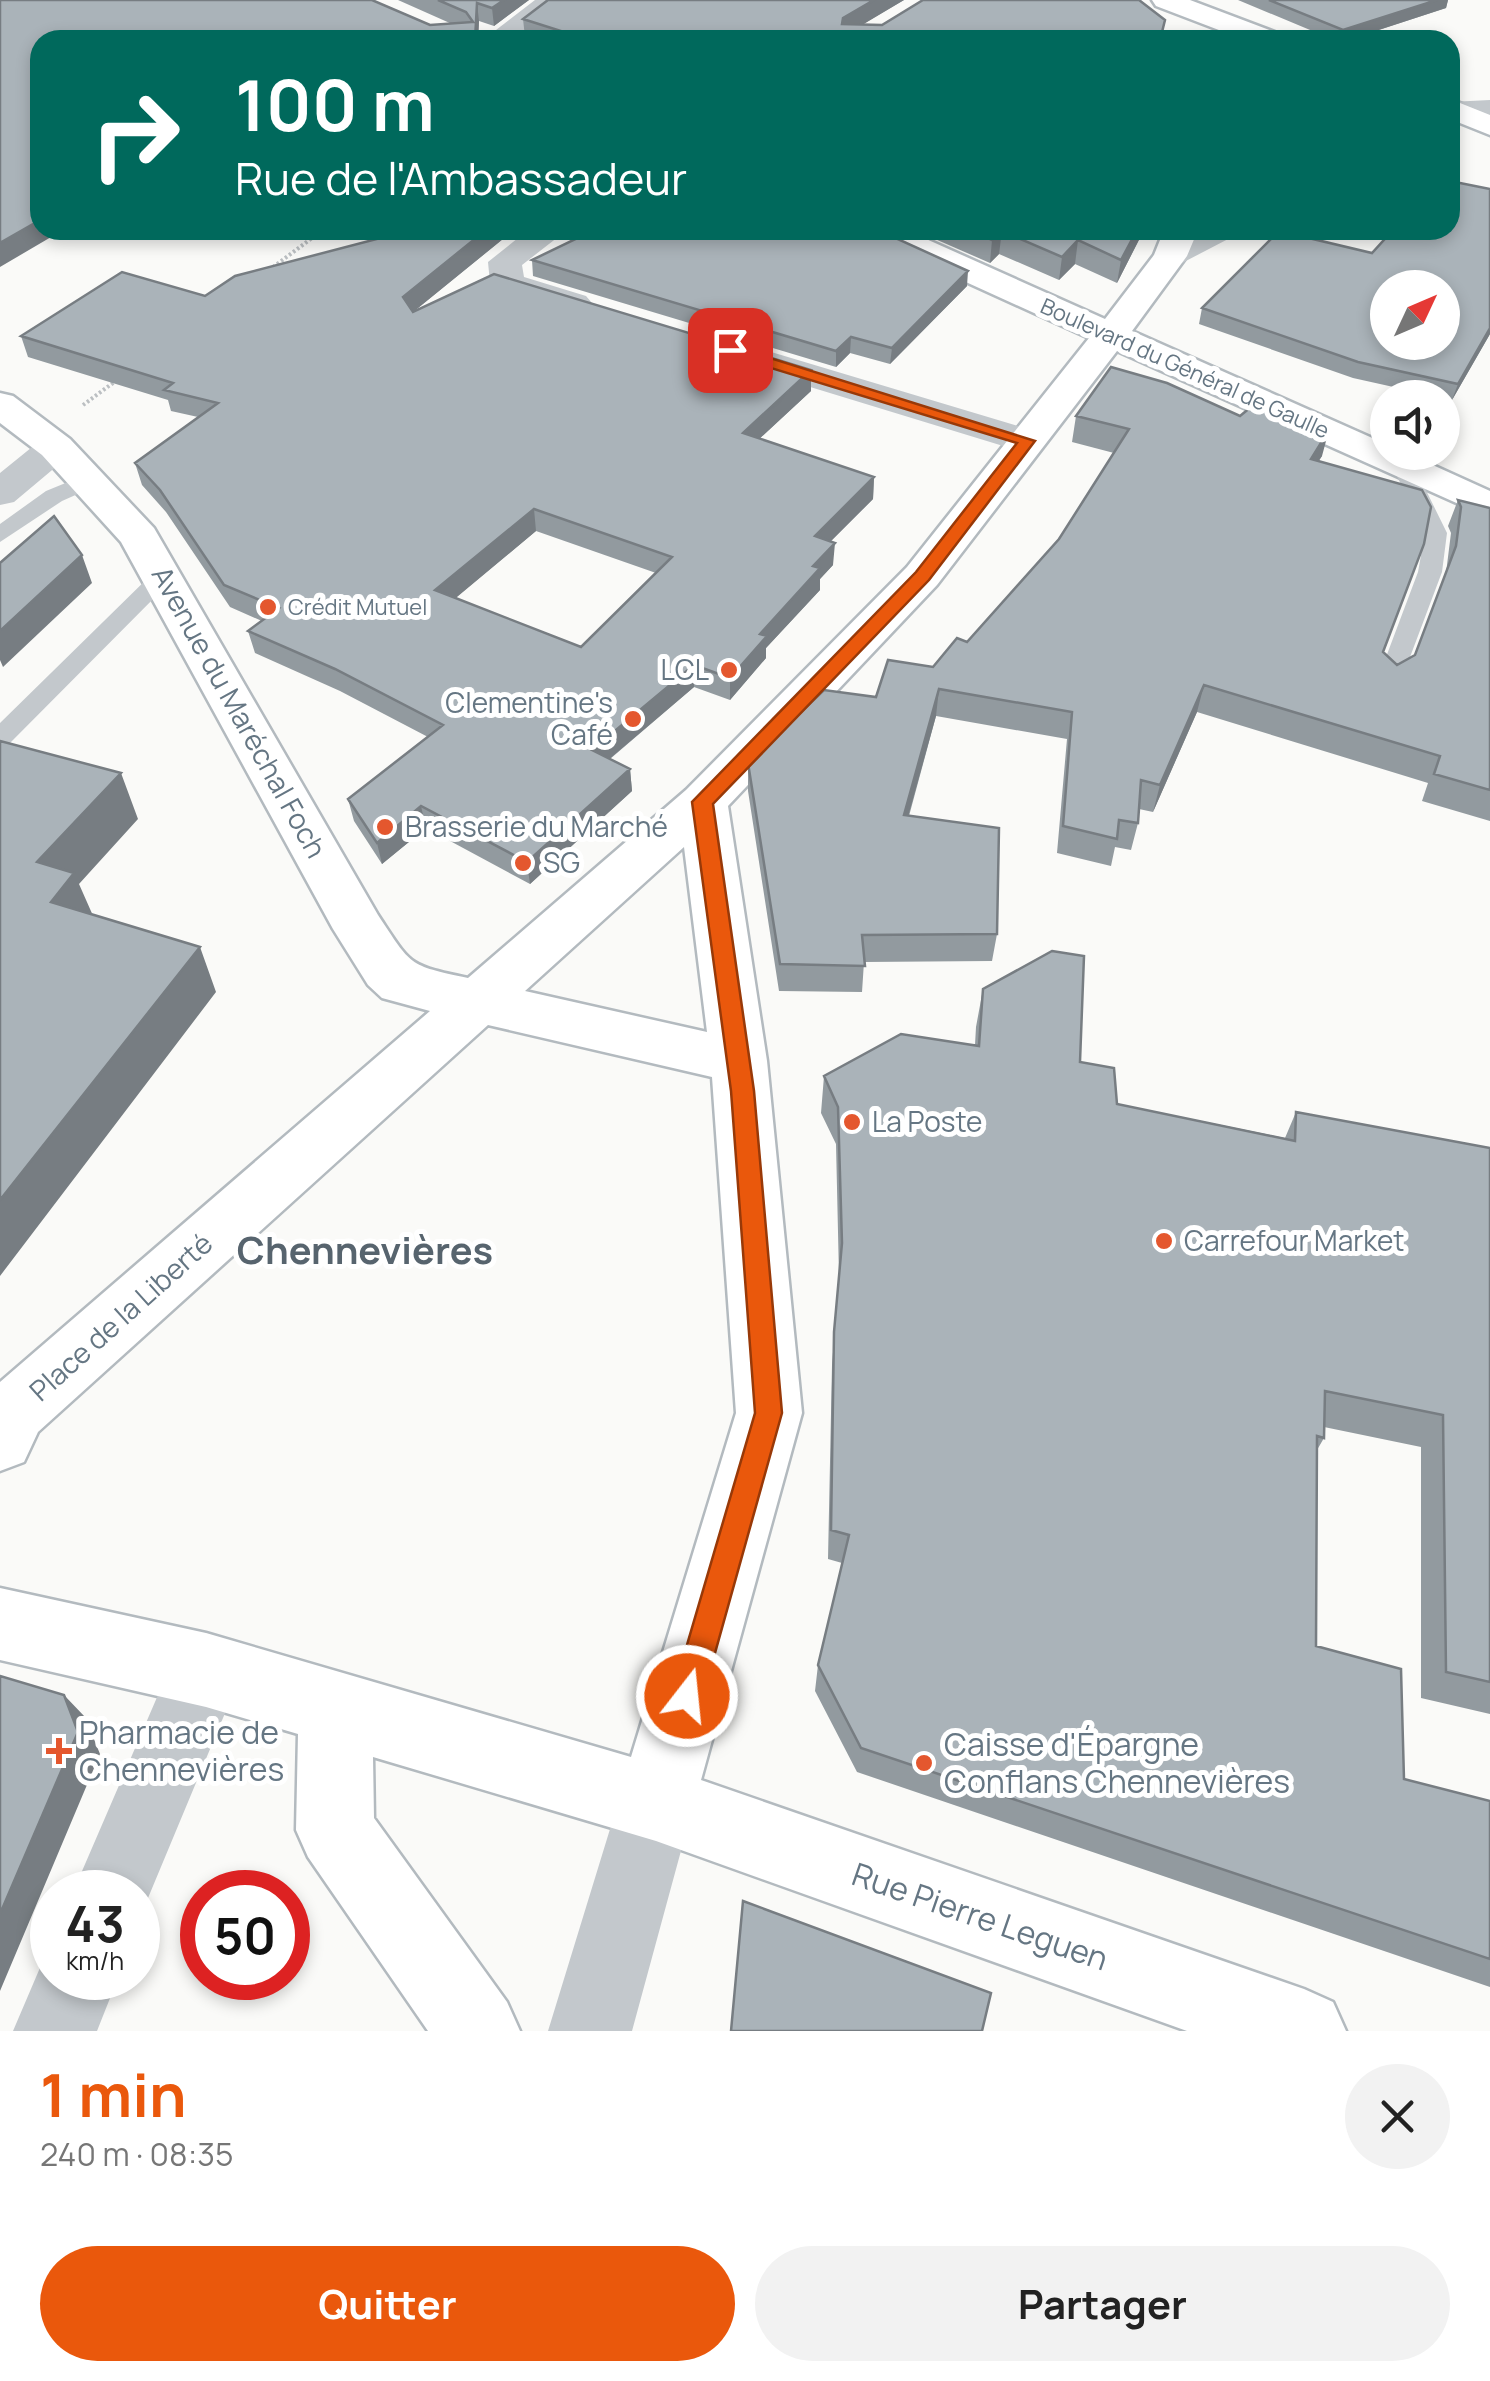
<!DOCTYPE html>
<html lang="fr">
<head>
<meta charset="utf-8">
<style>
	:root { --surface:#fff; --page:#f2f2f2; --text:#222; --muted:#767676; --accent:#ea580c }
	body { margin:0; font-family:Manrope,sans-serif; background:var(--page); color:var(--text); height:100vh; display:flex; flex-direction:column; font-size:38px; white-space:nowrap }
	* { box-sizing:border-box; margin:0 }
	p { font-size:32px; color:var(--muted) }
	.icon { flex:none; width:55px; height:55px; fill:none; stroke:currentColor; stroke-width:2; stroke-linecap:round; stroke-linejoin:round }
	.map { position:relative; height:2031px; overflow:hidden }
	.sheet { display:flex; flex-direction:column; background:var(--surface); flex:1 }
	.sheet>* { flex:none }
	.top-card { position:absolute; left:30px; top:30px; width:1430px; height:210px; border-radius:30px; box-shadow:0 5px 15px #0003; background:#00695c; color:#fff; overflow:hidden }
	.needle { width:65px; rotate:46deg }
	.controls { position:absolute; left:1370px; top:270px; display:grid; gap:20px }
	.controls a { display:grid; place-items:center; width:90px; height:90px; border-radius:50%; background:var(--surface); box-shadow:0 5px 15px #0003; font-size:50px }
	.speed { position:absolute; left:30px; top:1870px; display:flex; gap:20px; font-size:50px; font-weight:700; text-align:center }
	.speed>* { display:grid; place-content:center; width:130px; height:130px; border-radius:50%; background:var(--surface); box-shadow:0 5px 15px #0003; line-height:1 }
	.speed small { font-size:25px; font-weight:400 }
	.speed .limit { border:15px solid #d22; background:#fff; color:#111 }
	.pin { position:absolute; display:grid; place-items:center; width:85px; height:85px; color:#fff; margin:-42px; border-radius:20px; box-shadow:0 5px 15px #0006 }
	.me { position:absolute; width:110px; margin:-55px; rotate:16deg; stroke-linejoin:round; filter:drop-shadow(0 0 8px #0008) }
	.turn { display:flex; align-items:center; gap:35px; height:210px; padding:0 40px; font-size:45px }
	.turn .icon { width:130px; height:130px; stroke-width:2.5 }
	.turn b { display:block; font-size:70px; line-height:85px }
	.round { display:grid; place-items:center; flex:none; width:105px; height:105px; border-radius:52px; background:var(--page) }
	.overview { display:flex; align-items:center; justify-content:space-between; height:170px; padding:0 40px }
	h1 { font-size:60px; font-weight:700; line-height:75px; color:var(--accent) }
	.action { display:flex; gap:20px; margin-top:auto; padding:20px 40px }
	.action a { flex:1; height:115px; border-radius:60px; background:var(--accent); color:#fff; font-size:40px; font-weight:700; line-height:115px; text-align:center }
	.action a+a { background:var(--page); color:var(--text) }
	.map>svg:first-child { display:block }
</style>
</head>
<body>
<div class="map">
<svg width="1490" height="2031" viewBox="0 0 1490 2031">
	<rect width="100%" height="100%" fill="#fafaf8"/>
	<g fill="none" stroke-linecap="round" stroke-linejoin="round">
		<!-- secondary casing -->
		<g stroke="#b3babf" stroke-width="5">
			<path id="secondary" d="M1152,0h38l90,34 4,6h-39l-89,-34z
				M1450,99l40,16v20l-40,-16z
				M862,230h44l199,89 49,-64 10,-25h34l-11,26 -55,75 256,114v7h16l86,39v27l-373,-167 -180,234 -209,221 39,255 35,352 -101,367 603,209 29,13 13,29h-159l-531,-190 -283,-84 1,61 133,184 13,29h-92l-120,-174 -12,-27 2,-96 -92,-27 -206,-47v-72l206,45 425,124 105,-344 -24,-336 -224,-52 -450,407 -14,30 -24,9v-89l430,-371 -48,-13 -14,-13 -35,-56 -212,-387 -79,-87 -42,-32v-30l13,3 57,43 84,89 224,387c34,51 29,50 90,63l218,-188 221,-223 182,-229 -222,-101zM684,847l23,185 -182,-41z"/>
		</g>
		<!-- path -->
		<path stroke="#bbbfc2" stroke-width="4" stroke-dasharray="2.5 2.5" stroke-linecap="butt" d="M269,270l54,-40
			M83,405l34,-25"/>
		<!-- lane -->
		<path fill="#c3c8cc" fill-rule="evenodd" d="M1403,460l11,6 33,67 -5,39 -41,109 -12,8 -12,-8 41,-109 7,-39 -33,-67z
			M90,473l8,2 3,5 -3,5 -36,16 -62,41v-18l46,-33z
			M164,568l12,7 -4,5 -163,164 -9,2v-23l156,-153z"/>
		<!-- street -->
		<path fill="#c3c8cc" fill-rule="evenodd" d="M535,0h31l-51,40h-32z
			M1490,100v18l-40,2v-18z
			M528,230h39l-45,35 2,12 62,19 6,7 -6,7 -12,4 -79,-24 -5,-7 -2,-21z
			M1195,230h42l-5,7 -50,26h-24l-5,-7 5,-7z
			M738,342l303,91 6,8 -6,8 -14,4 -14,-4 -288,-88 -5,-8 5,-8z
			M56,435l14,4 6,8 -6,8 -56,47 -14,3v-32l42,-34z
			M206,1633l26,11 11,26 -105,252v-30h-65l107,-248z
			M656,1765l27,11 11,27 -62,228h-84l70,-228 11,-27z
			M52,1947v31h66l-21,53h-84l35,-82z"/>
		<!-- secondary -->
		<use href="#secondary" fill="#fff" fill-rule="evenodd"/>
	</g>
	<!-- wall -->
	<path fill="#929a9f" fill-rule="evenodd" d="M0,0l430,25 22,-1 -54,-24h131l-35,26 -15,-5 -1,19h-438z
		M548,0h356l-41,24 298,16h-628l-8,-3 -2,-18z
		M1238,0h210l-2,8 -98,32h-14z
		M343,230h171l-101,82 398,58v21l-51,47 114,39 -1,22 -43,43 3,23 -13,14v11l-54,58v10l-36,42 -36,-13 -84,72 20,10 2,22 -102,93 -104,-56 -44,36 -28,-43 -6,-22 80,-62 -88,-46 -85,-38 -7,-22 14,-10 -32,-14 -64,-95 -24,-27 -7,-22 63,-46 -27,-6 -3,-11 -140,-43 -7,-21 184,-40 173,-57zM536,531l120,42 -75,74 -126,-49z
		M936,230h208l-27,53 -42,-19 -16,16 -60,-26 -9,9 -55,-24z
		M532,260l435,26 -77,78 -40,-11 -14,14 -303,-91z
		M1202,308l288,26 -38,66 -99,-22 -154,-54z
		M1076,416l246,40 -4,5 66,192 13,12 18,-10 31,-82 5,-40 -3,-7 10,-26 32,8v313l-68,-20 6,-18 -231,-71 -44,100 -14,-3 -1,14 -7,27 -16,-3 -4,19 -54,-13 10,-114 -131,-23 -27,100 88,118 -5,27 -128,1 -2,30 -83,-1 -31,-200v-28l185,-96 34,-25 92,-103 55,-86 -42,-11z
		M983,989l97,73 37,42 168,34 11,-26 194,36v566l-69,-16v-251l-97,-20v11l-7,12 -1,196 88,133 86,22v186l-633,-215 -42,-81 3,-26 24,-102 -14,-4 4,-194 7,-89 -3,-132 -15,-31 3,-37 151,-31 1,-18z"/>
	<!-- shaded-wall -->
	<path fill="#777d82" d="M504,0h25l-35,26 -2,-18z
		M874,0h30l-62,37 1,-19z
		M1437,0h11l-2,8 -98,32h-7l2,-10z
		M477,3l2,18 -1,19h-3z
		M40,220v10h23l-63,37v-24z
		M486,230h28l-107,87 -4,-20z
		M1137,230h7l-27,53 4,-23z
		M1002,231l-3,23 -9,9 2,-23z
		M1078,240l-3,24 -16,16 3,-23z
		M968,271l-1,15 -77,78 2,-16z
		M1490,328v6l-38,66 6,-16z
		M851,337l-1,16 -14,14v-16z
		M811,370v21l-68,63v-21z
		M1329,430l-7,26 -19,30 8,-27z
		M874,477l-1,22 -59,59 1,-22z
		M534,509l2,22 -97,81 -4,-22z
		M835,543l-2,22 -13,14v11l-54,58v10l-36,42v-22l30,-44 53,-68z
		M82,555l10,28 -89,84 -3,-7v-29z
		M694,665v22l-100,85 -2,-22z
		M1204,685l-7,27 -44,100 7,-27z
		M939,689l-3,27 -35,126 3,-27z
		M630,769l2,22 -102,93 -3,-22z
		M121,773l17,46 -59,65 15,34 -43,-16 -14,-40z
		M421,806l5,22 -44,36 -5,-21z
		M200,947l16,45 -216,284v-76z
		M64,1695l21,22 15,37 -100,237v-77z"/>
	<!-- building -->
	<path fill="#aab3b9" stroke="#777d82" stroke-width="2.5" fill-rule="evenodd" d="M0,0h372l58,25 43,-3 -7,-10 -28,-12h66l-12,8 -15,-5 -2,37h-435v180l-40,23z
		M548,0h326l-31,18 -1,6 40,1 41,-25h216l26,20 -5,20h-571l-66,-21z
		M1269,0h168l-94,30z
		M1450,181l40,8v139l-32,56 -100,-22 -156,-54 77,-77 93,22 21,-23h57zM1388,288h54v54h-54z
		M411,230h75l-83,67 10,15 81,-38 317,96 -68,63 131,44 -59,59 20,7 -22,23 7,2 -60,66 7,2 -37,42 -36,-13 -102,85 38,19 -103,93 -106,-56 -44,37 -29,-44 95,-74 -108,-56 -87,-38 31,-23 -55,-23 -64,-95 -25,-27 83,-60 -54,-13 9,-7 -152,-47 101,-64 83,24 30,-20zM534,509l138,48 -91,90 -146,-57z
		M594,230h284l90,41 -76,77 -41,-11 -15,14 -304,-91z
		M970,230h167l-16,30 -43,-20 -16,17 -60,-26 -10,9z
		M1111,367l56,16 73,33 11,-9 78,23 -18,29 111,31 9,17 -7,37 -41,108 14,13 18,-10 41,-109 5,-39 -3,-7 32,8v282l-56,-16 6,-18 -236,-71 -44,100 -19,-5 -3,43 -19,-3 -2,19 -54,-13 9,-114 -133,-23 -35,126 95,13 -2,106 -135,1 3,31 -85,-2 -32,-201 76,-73 52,7 12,-37 45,7 24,-29 10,4 92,-103 70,-110 -53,-13z
		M54,516l28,39 -82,76v-68z
		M0,741l121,32 -84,89 37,11 -23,29 149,45 -200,253z
		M1052,951l32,5 -4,106 34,6 3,36 178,37 1,-29 194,36v534l-44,-10 -3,-257 -118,-24 -1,47 -7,-2 -1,210 85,23 3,110 86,22v158l-629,-211 -43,-83 31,-130 -18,-5 3,-198 8,-89 -4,-136 -14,-31 77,-42 78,12 4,-57z
		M0,1676l64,19 14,37 -78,182z
		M743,1901l248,92 -9,38h-251z"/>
	<!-- route -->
	<path fill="#ea580c" stroke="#983908" stroke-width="2.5" d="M725,347h10l300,94 -106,139 -216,224 41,287 28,322 -79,283 -5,11 -11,4 -11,-4 -4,-11 83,-283 -24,-322 -39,-289 224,-230 101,-129 -292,-89z"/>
	<!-- markers -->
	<g fill="#e4572e" stroke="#fff" stroke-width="4">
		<circle cx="268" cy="607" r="10"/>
		<circle cx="729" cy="670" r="10"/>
		<circle cx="633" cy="719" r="10"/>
		<circle cx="385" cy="827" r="10"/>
		<circle cx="523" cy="863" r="10"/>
		<circle cx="852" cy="1122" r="10"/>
		<circle cx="1164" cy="1241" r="10"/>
		<path d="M54 1736h10v10h10v10h-10v10h-10v-10h-10v-10h10z"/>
		<circle cx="924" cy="1763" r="10"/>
	</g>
	<g text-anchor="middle" stroke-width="10" stroke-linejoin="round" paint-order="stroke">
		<!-- far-street labels -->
		<g font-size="22" fill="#657683" stroke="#fff">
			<text transform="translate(1185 368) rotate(24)" y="8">Boulevard du Général de Gaulle</text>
		</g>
		<!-- far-poi labels -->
		<g font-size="22" fill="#657683" stroke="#fff" text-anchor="start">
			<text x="288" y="615">Crédit Mutuel</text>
		</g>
		<!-- poi labels -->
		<g font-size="28" fill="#657683" stroke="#fff" text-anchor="start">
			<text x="709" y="680" text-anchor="end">LCL</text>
			<text x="613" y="713" text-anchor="end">Clementine's<tspan x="613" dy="32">Café</tspan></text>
			<text x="405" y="837">Brasserie du Marché</text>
			<text x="543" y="873">SG</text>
			<text x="872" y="1132">La Poste</text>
			<text x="1184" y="1251">Carrefour Market</text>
		</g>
		<!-- street labels -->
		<g font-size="28" fill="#657683" stroke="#fff">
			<text transform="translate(239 712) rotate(61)" y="10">Avenue du Maréchal Foch</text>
			<text transform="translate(121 1317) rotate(-42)" y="10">Place de la Liberté</text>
		</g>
		<!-- near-poi labels -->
		<g font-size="32" fill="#657683" stroke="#fff" text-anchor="start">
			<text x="79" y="1744">Pharmacie de<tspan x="79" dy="37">Chennevières</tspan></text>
			<text x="944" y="1756">Caisse d'Épargne<tspan x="944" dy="37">Conflans Chennevières</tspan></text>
		</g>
		<!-- near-street labels -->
		<g font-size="32" fill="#657683" stroke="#fff">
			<text transform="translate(980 1917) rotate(19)" y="11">Rue Pierre Leguen</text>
		</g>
		<!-- district labels -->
		<g font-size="38" font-weight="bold" fill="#57646e" stroke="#fff">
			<text x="365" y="1264">Chennevières</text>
		</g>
	</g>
</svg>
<div class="controls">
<a><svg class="needle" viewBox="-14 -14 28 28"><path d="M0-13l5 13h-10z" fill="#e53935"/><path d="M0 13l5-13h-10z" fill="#767676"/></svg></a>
<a><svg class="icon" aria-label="sound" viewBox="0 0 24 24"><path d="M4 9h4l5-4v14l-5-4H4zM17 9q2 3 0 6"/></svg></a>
</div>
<div class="speed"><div>43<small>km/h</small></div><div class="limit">50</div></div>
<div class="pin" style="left:730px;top:350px;background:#d93025"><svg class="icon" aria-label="arrive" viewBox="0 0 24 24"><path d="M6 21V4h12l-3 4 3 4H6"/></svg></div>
<svg class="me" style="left:687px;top:1696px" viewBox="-20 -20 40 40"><circle r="17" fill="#ea580c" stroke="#fff" stroke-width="3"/><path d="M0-11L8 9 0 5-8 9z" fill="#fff"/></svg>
<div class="top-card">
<div class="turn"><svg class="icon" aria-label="right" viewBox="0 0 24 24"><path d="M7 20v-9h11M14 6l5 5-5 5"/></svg><div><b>100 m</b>Rue de l'Ambassadeur</div></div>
</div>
</div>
<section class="sheet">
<div class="overview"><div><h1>1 min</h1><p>240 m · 08:35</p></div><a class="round"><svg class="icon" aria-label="close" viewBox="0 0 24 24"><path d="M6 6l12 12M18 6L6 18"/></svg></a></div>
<div class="action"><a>Quitter</a><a>Partager</a></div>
</section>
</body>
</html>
